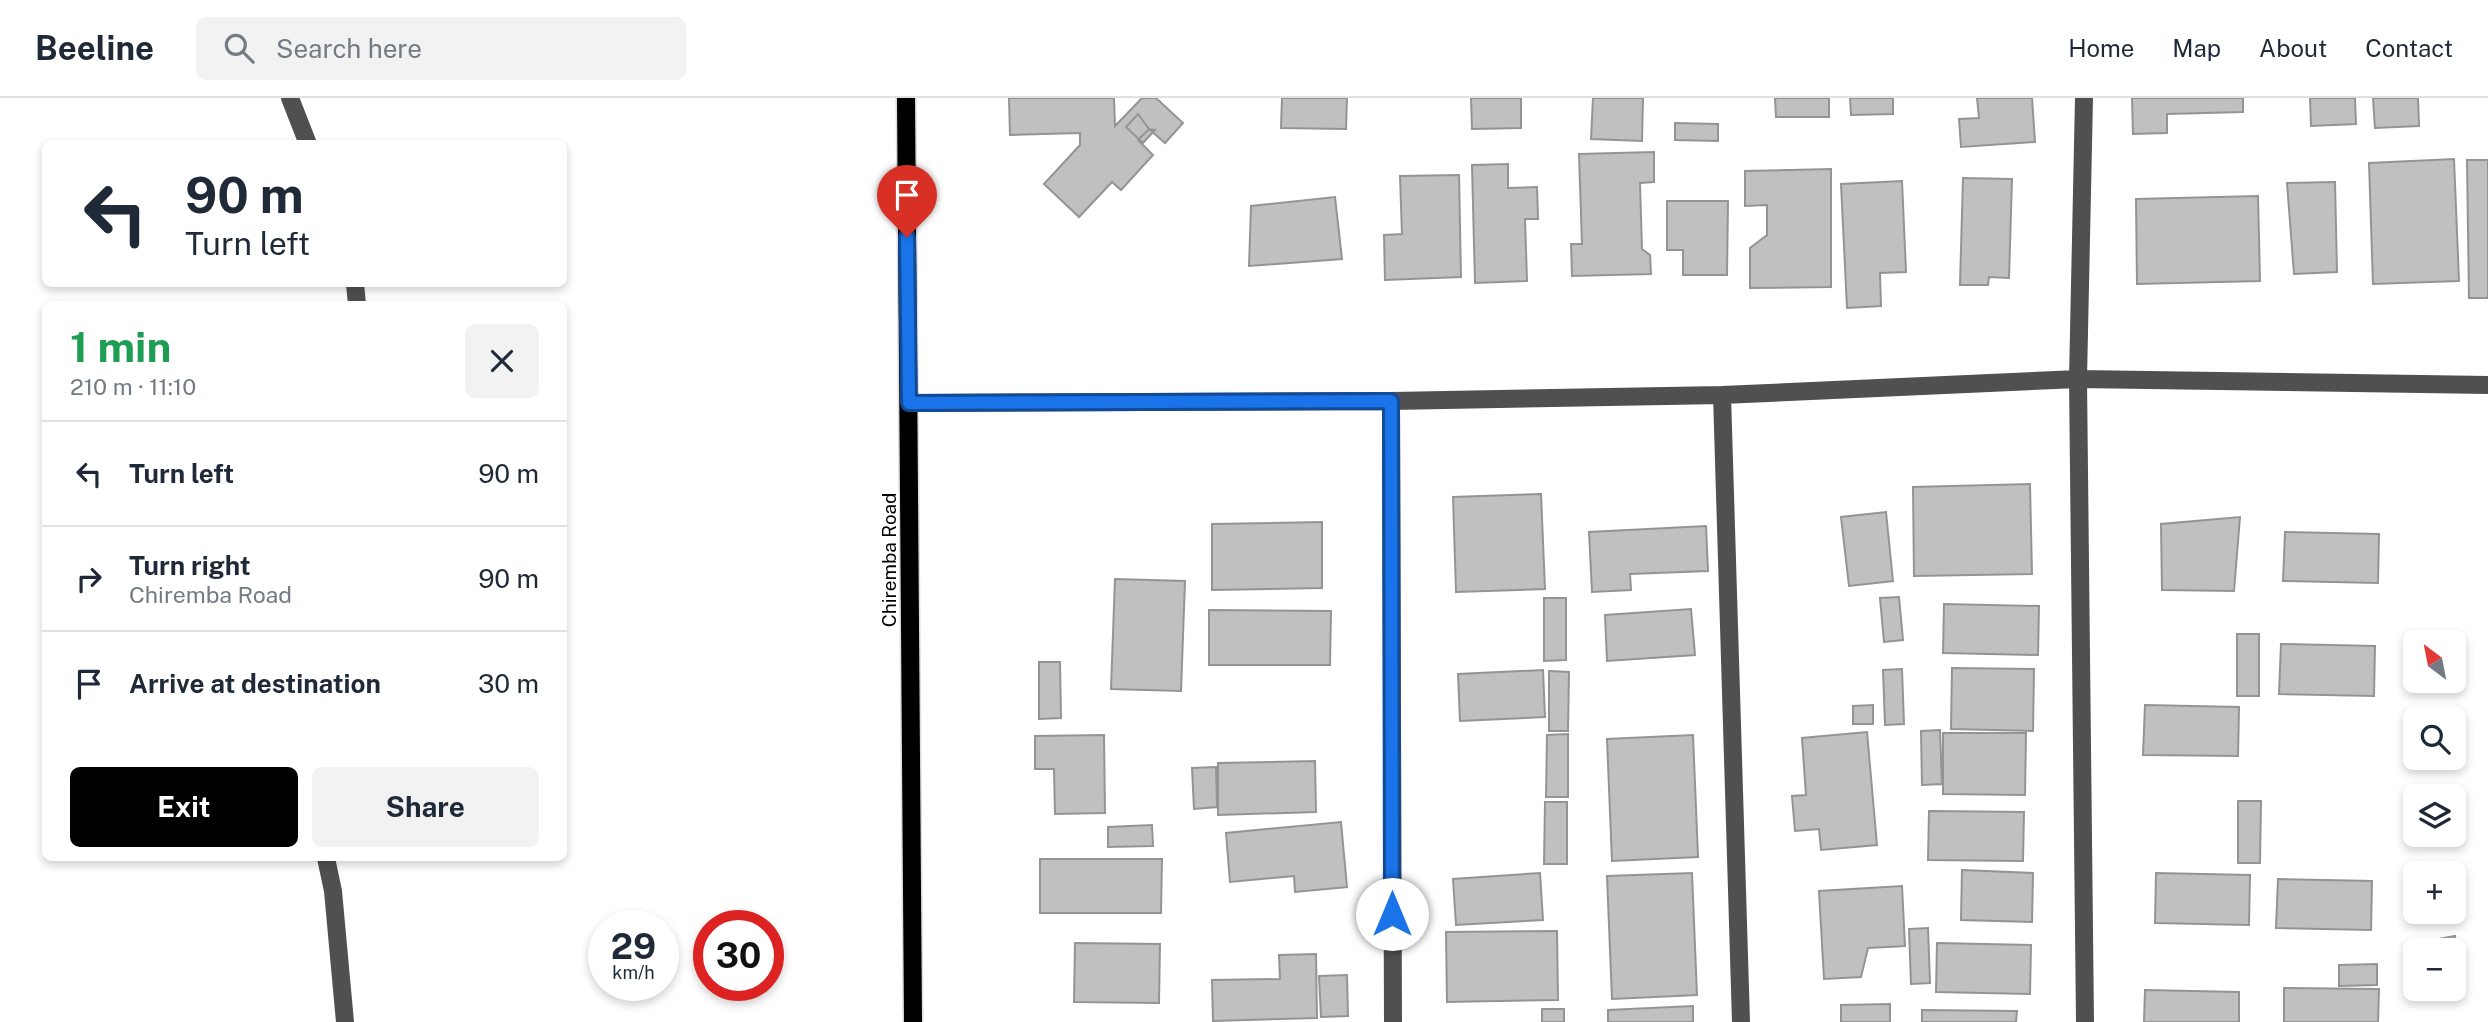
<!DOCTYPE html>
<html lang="en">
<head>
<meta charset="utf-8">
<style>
	:root { --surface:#fff; --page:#f2f2f3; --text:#1f2937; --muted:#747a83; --line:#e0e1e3; --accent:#000 }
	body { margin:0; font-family:"Public Sans",sans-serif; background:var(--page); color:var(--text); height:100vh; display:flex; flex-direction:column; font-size:26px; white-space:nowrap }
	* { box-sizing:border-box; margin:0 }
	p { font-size:23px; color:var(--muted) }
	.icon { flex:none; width:38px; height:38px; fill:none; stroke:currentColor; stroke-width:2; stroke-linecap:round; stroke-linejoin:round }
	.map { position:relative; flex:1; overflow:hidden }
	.drawer { position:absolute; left:42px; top:203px; width:525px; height:560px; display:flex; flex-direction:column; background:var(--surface); border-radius:10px; box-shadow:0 4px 10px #0003 }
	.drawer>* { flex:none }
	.hud { position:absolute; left:42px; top:42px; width:525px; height:147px; border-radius:10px; box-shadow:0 4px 10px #0003; background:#fff; color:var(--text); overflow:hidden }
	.needle { width:46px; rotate:328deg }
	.buttons { position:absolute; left:2403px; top:532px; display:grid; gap:14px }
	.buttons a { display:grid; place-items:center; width:63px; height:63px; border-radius:10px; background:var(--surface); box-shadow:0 4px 10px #0003; font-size:35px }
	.speed { position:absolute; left:588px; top:812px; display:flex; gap:14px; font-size:35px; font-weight:700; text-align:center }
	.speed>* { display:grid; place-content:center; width:91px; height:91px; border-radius:50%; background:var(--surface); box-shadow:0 4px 10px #0003; line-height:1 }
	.speed small { font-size:18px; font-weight:400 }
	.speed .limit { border:10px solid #d22; background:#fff; color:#111 }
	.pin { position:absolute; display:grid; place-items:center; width:60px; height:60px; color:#fff; margin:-72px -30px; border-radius:50% 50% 50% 0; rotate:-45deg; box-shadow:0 0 7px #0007 }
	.pin .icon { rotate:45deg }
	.me { position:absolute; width:77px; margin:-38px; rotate:0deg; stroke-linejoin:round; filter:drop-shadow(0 0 5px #0008) }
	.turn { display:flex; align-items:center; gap:24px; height:147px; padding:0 28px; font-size:32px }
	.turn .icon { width:91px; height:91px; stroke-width:2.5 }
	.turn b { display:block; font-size:49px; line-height:60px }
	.round { display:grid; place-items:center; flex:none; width:74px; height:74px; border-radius:10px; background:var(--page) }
	.headline { display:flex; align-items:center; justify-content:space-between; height:119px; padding:0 28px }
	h1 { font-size:42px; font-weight:700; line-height:52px; color:#1e9e55 }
	.cta { display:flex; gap:14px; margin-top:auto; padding:14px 28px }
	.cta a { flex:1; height:80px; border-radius:10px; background:var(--accent); color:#fff; font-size:28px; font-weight:700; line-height:80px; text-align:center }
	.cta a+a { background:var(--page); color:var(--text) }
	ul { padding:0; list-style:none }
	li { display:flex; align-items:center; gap:21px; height:105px; padding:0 28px; border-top:2px solid var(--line) }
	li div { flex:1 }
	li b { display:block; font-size:26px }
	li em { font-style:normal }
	header { display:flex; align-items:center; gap:42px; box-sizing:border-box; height:98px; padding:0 35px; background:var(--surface); border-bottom:2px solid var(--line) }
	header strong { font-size:33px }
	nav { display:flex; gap:38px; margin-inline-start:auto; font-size:24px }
	.search { width:490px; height:63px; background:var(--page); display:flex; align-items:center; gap:18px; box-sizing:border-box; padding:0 24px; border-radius:10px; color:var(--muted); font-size:26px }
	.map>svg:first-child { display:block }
</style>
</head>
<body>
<header>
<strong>Beeline</strong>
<div class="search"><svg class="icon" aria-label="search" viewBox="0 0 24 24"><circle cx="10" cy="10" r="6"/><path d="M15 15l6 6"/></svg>Search here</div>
<nav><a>Home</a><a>Map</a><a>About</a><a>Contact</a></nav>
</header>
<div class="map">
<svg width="2488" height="924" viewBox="0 0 2488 924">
	<rect width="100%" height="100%" fill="#fff"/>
	<!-- building -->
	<path fill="#c0c0c0" stroke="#949494" stroke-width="2" d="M1009,0h105l1,28 27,-28h14l27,25 -18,20 -16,-14 -11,11 15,15 -32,35 -9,-8 -33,35 -35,-33 36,-39v-12l-70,2z
		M1282,0h65l-1,31 -65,-1z
		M1471,0h50v30l-49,1z
		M1593,0h50l-1,43 -51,-2z
		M1775,0h54v19h-53z
		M1850,0h43v16l-42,1z
		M1977,0h55l3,44 -74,5 -2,-28 20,-1z
		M2132,0h111v14l-76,2v19l-34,1z
		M2310,0h45l1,26 -45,2z
		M2373,0h45l1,28 -44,2z
		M1138,16l11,15 6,1 -12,13 -17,-16z
		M1675,25l43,1v17l-43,-1z
		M1654,54v30l-14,1 2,66 8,6 1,19 -79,2 -1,-32h11l-3,-90z
		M2454,61l5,122 -86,3 -4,-121z
		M2467,62h21v138h-19z
		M1508,66v24l29,-1 1,32h-13l2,62 -52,2 -3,-118z
		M1831,71v118l-81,1v-40l17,-13v-30l-22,1v-35z
		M1459,77l2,102 -76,3 -1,-45 18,-1 -2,-58z
		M1963,80l49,1 -3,99 -20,-1 -1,8h-28z
		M1902,83l4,91 -26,1 1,33 -34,2 -6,-124z
		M2335,84l2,90 -43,2 -7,-91z
		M2258,98l2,85 -123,3 -1,-85z
		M1335,99l7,62 -93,7 2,-60z
		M1667,103h61l-1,74h-44v-25h-16z
		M2030,386l2,90 -118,2 -1,-89z
		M1541,396l4,95 -89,3 -3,-95z
		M1886,414l7,69 -44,5 -8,-69z
		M2240,419l-6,74 -72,-1 -1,-66z
		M1322,424v66l-110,2v-66z
		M1706,428l2,45 -78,3 1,16 -39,2 -3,-60z
		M2285,434l94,2 -1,49 -95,-2z
		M1115,481l70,2 -4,110 -70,-2z
		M1899,499l4,43 -19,2 -4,-44z
		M1544,500h22v62l-22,1z
		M1944,506l95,2 -1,49 -95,-2z
		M1691,511l4,46 -88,6 -2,-46z
		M1209,512l122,1 -1,54h-121z
		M2237,536h22v62h-22z
		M2281,546l94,2 -1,50 -95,-2z
		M1039,564h21l1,56 -22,1z
		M1952,570l82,1 -1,62 -82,-2z
		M1902,571l2,55 -19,1 -2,-55z
		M1543,572l2,47 -85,4 -2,-47z
		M1549,573l20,1 -1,59h-19z
		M1873,607v19h-20v-18z
		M2145,607l94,2 -1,49 -95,-1z
		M1940,632l2,54 -20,1 -1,-54z
		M1867,634l10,113 -56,5 -2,-21 -24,2 -3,-35 14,-1 -4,-57z
		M1943,635h83l-1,62 -82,-1z
		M1568,636v63h-22l1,-62z
		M1104,637l1,78 -50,1 -1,-45h-19v-33z
		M1693,637l5,122 -86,4 -5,-122z
		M1315,663l1,51 -98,3v-52z
		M1216,669l1,40 -23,2 -2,-41z
		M2238,703h23l-1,62h-22z
		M1545,704h22v62h-23z
		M1929,713l95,1 -1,49 -95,-1z
		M1341,724l6,65 -52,5 -1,-16 -64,6 -4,-49z
		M1152,727l1,21 -45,1v-20z
		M1040,761h122l-1,54h-121z
		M1962,772l71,3 -1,49 -71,-2z
		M1540,775l3,47 -87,5 -3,-46z
		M1692,775l5,122 -85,4 -5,-123z
		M2156,775l94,2 -1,50 -94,-2z
		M2278,781l94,2 -1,49 -95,-2z
		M1902,788l3,60 -37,2 -7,29 -37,2 -5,-88z
		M1928,830l2,55 -19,1 -2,-55z
		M1557,833l1,69 -111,2 -1,-70z
		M2455,838l1,12 -38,2 -1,-7z
		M1075,845l85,1 -1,59 -85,-1z
		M1937,845l94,2 -1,49 -94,-2z
		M1316,856l1,64 -104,3 -1,-41 68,-1 -1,-24z
		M2377,866v21l-38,1v-21z
		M1347,877l1,41 -27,1 -2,-41z
		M2284,890l95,1 -1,33h-94z
		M2145,892l94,2v30h-95z
		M1890,906v18h-49v-17z
		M1693,908v16h-85v-12z
		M1542,911h22v13h-22z
		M1922,912l95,1 -1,11h-94z"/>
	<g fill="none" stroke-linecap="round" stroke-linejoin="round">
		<!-- major casing -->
		<g stroke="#dbdbdb" stroke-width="21">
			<path id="major" d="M906,0l7,924"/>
		</g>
		<!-- minor -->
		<path stroke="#505050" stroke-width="18" d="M290,0l18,46
			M2084,0l-6,281 7,643
			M355,186l2,20
			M1722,297l19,627
			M1391,303l2,621
			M909,305l482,-2 331,-6 356,-16 410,6
			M326,760l7,33 12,131"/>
		<!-- major -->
		<use href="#major" stroke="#000" stroke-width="18"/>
	</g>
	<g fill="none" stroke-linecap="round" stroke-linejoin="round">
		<!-- route casing -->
		<g stroke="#114b97" stroke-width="18">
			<path id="route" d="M907,139l2,166 482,-2 1,513"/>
		</g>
		<!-- route -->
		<use href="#route" stroke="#1a73e8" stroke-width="12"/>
	</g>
	<g text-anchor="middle" stroke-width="6" stroke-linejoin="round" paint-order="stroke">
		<!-- street labels -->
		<g font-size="19" fill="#000" stroke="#fff">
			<text transform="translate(889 462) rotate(-90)" y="7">Chiremba Road</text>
		</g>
	</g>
</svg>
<div class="buttons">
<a><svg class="needle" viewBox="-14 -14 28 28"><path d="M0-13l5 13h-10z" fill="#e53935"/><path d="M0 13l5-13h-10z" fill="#747a83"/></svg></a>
<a><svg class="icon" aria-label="search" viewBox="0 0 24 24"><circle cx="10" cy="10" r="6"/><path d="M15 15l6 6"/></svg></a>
<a><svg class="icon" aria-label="layers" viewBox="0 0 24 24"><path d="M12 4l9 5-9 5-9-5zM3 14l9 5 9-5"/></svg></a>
<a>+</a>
<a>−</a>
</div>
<div class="speed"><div>29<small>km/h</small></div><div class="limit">30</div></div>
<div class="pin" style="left:907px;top:139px;background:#d93025"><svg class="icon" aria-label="arrive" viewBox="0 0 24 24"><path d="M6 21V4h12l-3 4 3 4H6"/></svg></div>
<svg class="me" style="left:1392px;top:816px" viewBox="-20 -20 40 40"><circle r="19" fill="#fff"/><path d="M0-13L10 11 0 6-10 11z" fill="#1a73e8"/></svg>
<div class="hud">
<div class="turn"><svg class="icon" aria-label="left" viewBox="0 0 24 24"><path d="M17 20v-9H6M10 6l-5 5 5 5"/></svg><div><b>90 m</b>Turn left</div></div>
</div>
<section class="drawer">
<div class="headline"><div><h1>1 min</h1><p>210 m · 11:10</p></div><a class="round"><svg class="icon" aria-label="close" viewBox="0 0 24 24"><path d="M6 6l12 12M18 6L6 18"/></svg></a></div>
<ul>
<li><svg class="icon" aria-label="left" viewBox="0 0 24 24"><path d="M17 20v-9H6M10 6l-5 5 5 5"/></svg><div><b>Turn left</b></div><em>90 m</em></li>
<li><svg class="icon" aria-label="right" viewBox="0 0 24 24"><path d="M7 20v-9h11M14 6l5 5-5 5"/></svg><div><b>Turn right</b><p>Chiremba Road</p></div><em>90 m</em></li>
<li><svg class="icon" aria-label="arrive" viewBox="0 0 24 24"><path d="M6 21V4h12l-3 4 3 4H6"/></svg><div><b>Arrive at destination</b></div><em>30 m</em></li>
</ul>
<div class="cta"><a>Exit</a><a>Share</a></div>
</section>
</div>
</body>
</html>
